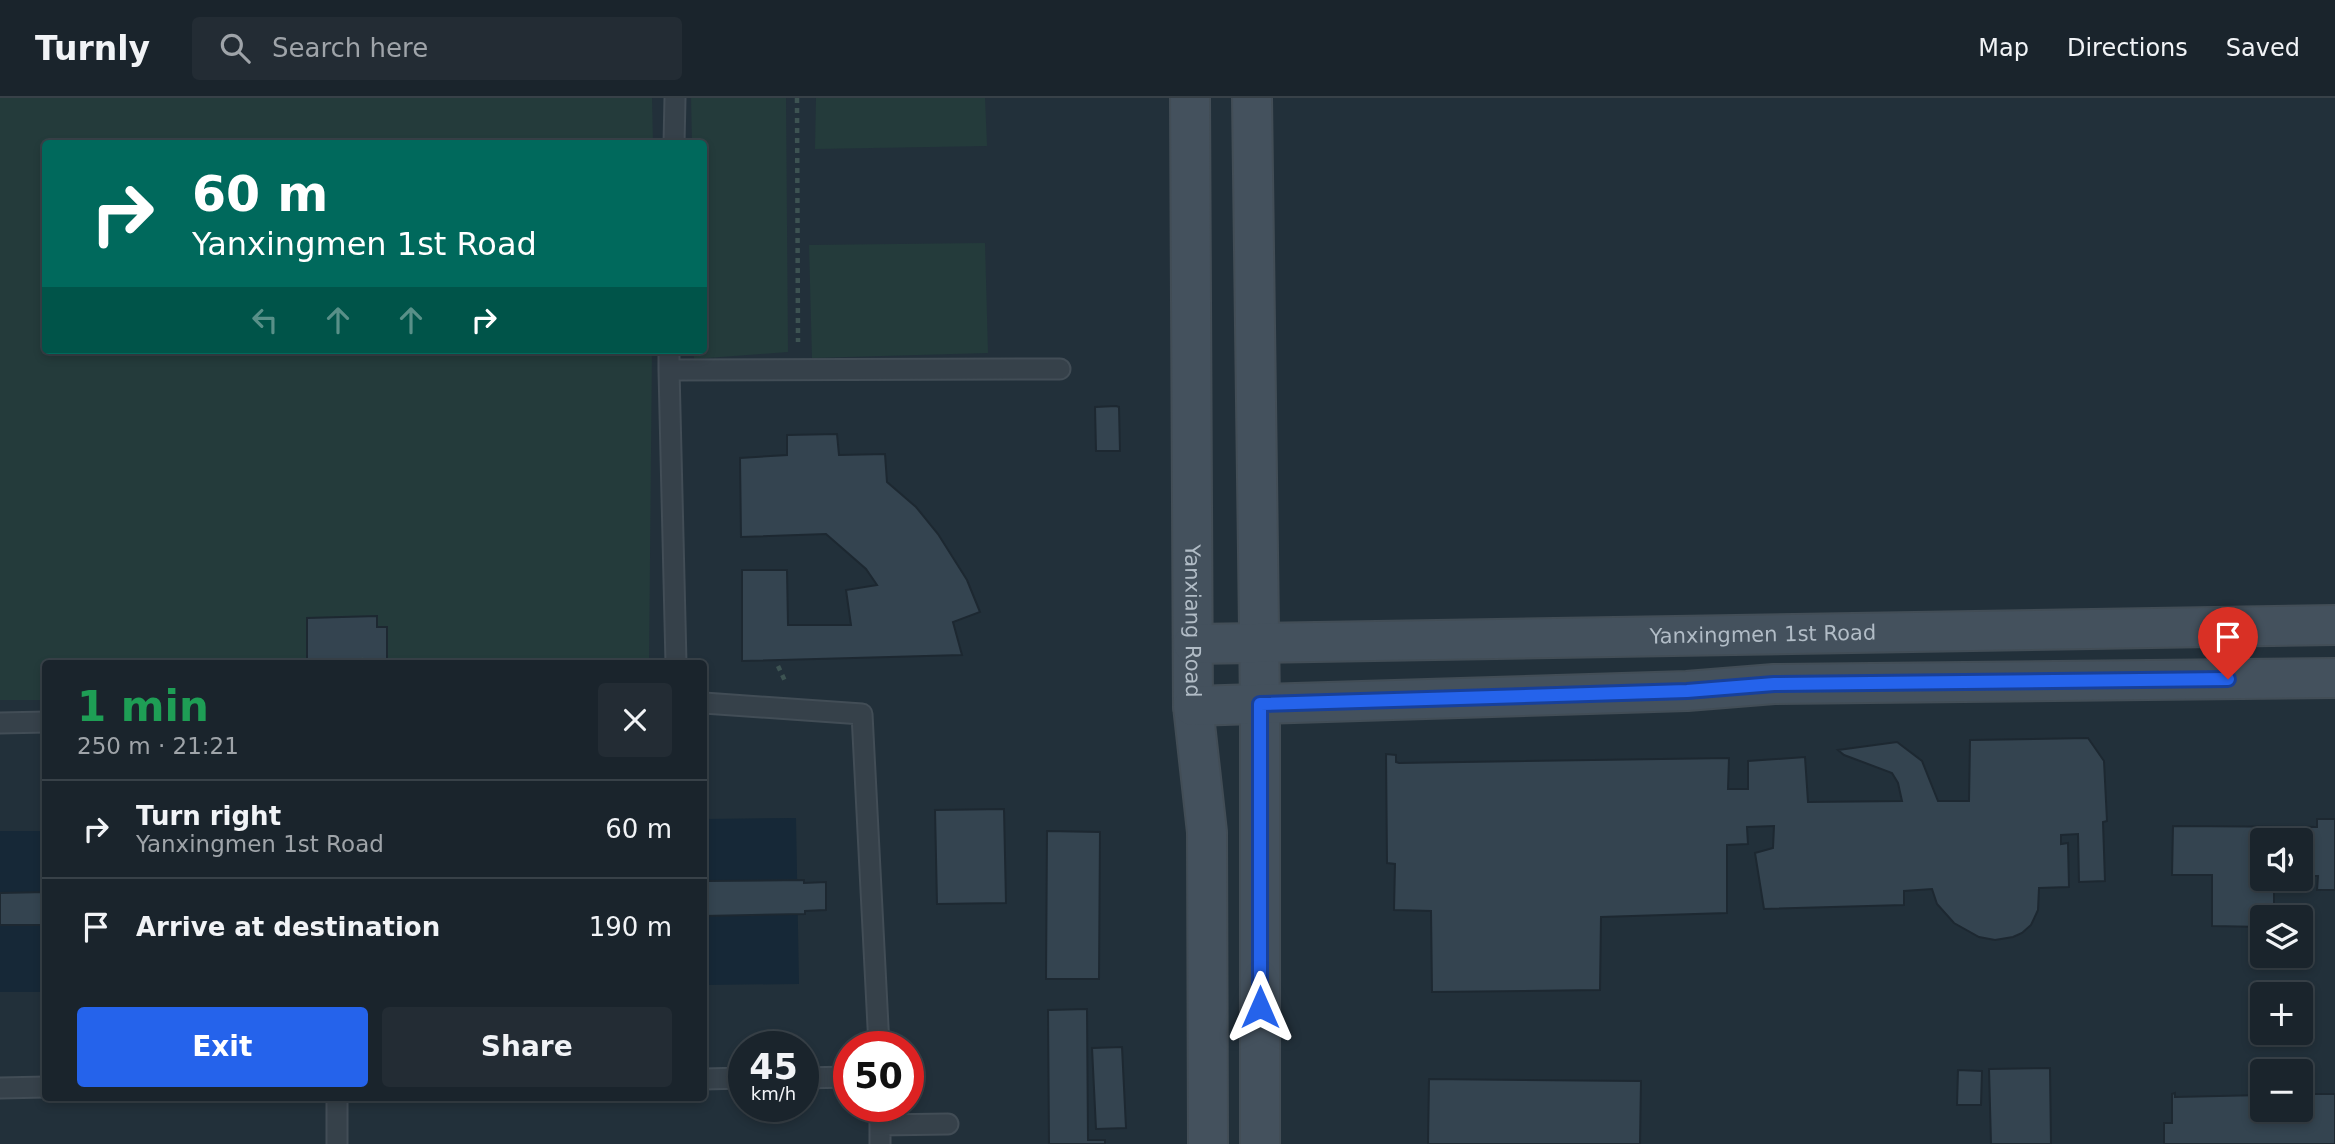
<!DOCTYPE html>
<html lang="en">
<head>
<meta charset="utf-8">
<style>
	:root { --surface:#1a242c; --page:#232c34; --text:#f1f3f6; --muted:#9fa4a9; --line:#384148; --accent:#2563eb }
	body { margin:0; font-family:"DejaVu Sans",sans-serif; background:var(--page); color:var(--text); height:100vh; display:flex; flex-direction:column; font-size:26px; white-space:nowrap }
	* { box-sizing:border-box; margin:0 }
	p { font-size:23px; color:var(--muted) }
	.icon { flex:none; width:38px; height:38px; fill:none; stroke:currentColor; stroke-width:2; stroke-linecap:round; stroke-linejoin:round }
	.map { position:relative; flex:1; overflow:hidden }
	.side { position:absolute; left:42px; top:562px; width:665px; height:441px; display:flex; flex-direction:column; background:var(--surface); border-radius:7px; box-shadow:0 4px 10px #0003,0 0 0 2px var(--line) }
	.side>* { flex:none }
	.guide { position:absolute; left:42px; top:42px; width:665px; height:214px; border-radius:7px; box-shadow:0 4px 10px #0003,0 0 0 2px var(--line); background:#00695c; color:#fff; overflow:hidden }
	.tools { position:absolute; left:2250px; top:730px; display:grid; gap:14px }
	.tools a { display:grid; place-items:center; width:63px; height:63px; border-radius:7px; background:var(--surface); box-shadow:0 4px 10px #0003,0 0 0 2px var(--line); font-size:35px }
	.speed { position:absolute; left:728px; top:933px; display:flex; gap:14px; font-size:35px; font-weight:700; text-align:center }
	.speed>* { display:grid; place-content:center; width:91px; height:91px; border-radius:50%; background:var(--surface); box-shadow:0 4px 10px #0003,0 0 0 2px var(--line); line-height:1 }
	.speed small { font-size:18px; font-weight:400 }
	.speed .limit { border:10px solid #d22; background:#fff; color:#111 }
	.pin { position:absolute; display:grid; place-items:center; width:60px; height:60px; color:#fff; margin:-72px -30px; border-radius:50% 50% 50% 0; rotate:-45deg; box-shadow:0 0 7px #0007 }
	.pin .icon { rotate:45deg }
	.me { position:absolute; width:77px; margin:-38px; rotate:0deg; stroke-linejoin:round; filter:drop-shadow(0 0 5px #0008) }
	.turn { display:flex; align-items:center; gap:24px; height:147px; padding:0 35px; font-size:32px }
	.turn .icon { width:91px; height:91px; stroke-width:2.5 }
	.turn b { display:block; font-size:49px; line-height:60px }
	.lanes { display:flex; align-items:center; height:66px; padding:0 35px; background:#0003; justify-content:center; gap:35px; direction:ltr }
	.lanes .off { opacity:.35 }
	.round { display:grid; place-items:center; flex:none; width:74px; height:74px; border-radius:7px; background:var(--page) }
	.head { display:flex; align-items:center; justify-content:space-between; height:119px; padding:0 35px }
	h1 { font-size:42px; font-weight:700; line-height:52px; color:#1e9e55 }
	.primary-button { display:flex; gap:14px; margin-top:auto; padding:14px 35px }
	.primary-button a { flex:1; height:80px; border-radius:7px; background:var(--accent); color:#fff; font-size:28px; font-weight:700; line-height:80px; text-align:center }
	.primary-button a+a { background:var(--page); color:var(--text) }
	ul { padding:0; list-style:none }
	li { display:flex; align-items:center; gap:21px; height:98px; padding:0 35px; border-top:2px solid var(--line) }
	li div { flex:1 }
	li b { display:block; font-size:26px }
	li em { font-style:normal }
	header { display:flex; align-items:center; gap:42px; box-sizing:border-box; height:98px; padding:0 35px; background:var(--surface); border-bottom:2px solid var(--line) }
	header strong { font-size:33px }
	nav { display:flex; gap:38px; margin-inline-start:auto; font-size:24px }
	.search { width:490px; height:63px; background:var(--page); display:flex; align-items:center; gap:18px; box-sizing:border-box; padding:0 24px; border-radius:7px; color:var(--muted); font-size:26px }
	.map>svg:first-child { display:block }
</style>
</head>
<body>
<header>
<strong>Turnly</strong>
<div class="search"><svg class="icon" aria-label="search" viewBox="0 0 24 24"><circle cx="10" cy="10" r="6"/><path d="M15 15l6 6"/></svg>Search here</div>
<nav><a>Map</a><a>Directions</a><a>Saved</a></nav>
</header>
<div class="map">
<svg width="2335" height="1046" viewBox="0 0 2335 1046">
	<rect width="100%" height="100%" fill="#22303a"/>
	<!-- green -->
	<path fill="#243b3b" d="M0,0h652l1,45 -607,1v206h606l-3,313h-603l-1,37h-45z
		M691,0h95l2,254 -94,7v-9h10v-206l-12,-1z
		M816,0h169l2,48 -172,3z
		M985,145l3,110 -176,5 -3,-113z"/>
	<!-- water -->
	<path fill="#162837" d="M796,720l3,166 -95,1v-166z
		M0,733h45v161h-45z"/>
	<!-- building -->
	<path fill="#344450" stroke="#1d2831" stroke-width="2" d="M1116,308l3,1 1,44h-24l-1,-44z
		M837,336l2,21 46,-1 2,28 29,25 22,27 29,46 13,32 -27,10 9,33 -220,6v-91h45l1,55h63l-5,-35 31,-5 -11,-16 -40,-35 -85,3 -1,-79 47,-3v-20z
		M377,518v11h10v36h-51v-4h-29v-41z
		M2088,640l16,23 3,60 -4,1 2,59 -26,1 -1,-48 -17,1v9l7,-1 1,44 -30,1 -1,22 -7,15 -9,8 -9,4 -18,3 -16,-3 -25,-14 -17,-19 -5,-15 -28,2v14l-140,4 -9,-56 18,-5 1,-22 -27,1 1,17 -21,1v68l-126,4 -1,73 -168,2 -1,-81 -37,-1 1,-46 -8,-1 -1,-109 10,1v7l3,1 330,-5 -1,31h20v-28l57,-4 3,45 94,-1 -4,-18 -6,-10 -48,-18 -6,-5 59,-8 25,19 16,40h31l1,-61z
		M1004,711l2,94 -69,1 -2,-94z
		M2317,721h18v71h-18l1,-14h-17v-36h-38v38h11v39h-11v10l-51,-1v-51h-40l1,-49 144,1z
		M1047,733l53,1 -1,147h-53z
		M804,782v3l22,-1v28l-21,1v3l-101,2v-35z
		M46,794v33h-46v-32z
		M1087,911l1,131h17v4h-56l-1,-134z
		M1122,949l4,81 -30,1 -4,-81z
		M2050,970l1,76h-60l-2,-75z
		M1958,972l24,1 -1,34h-24z
		M1429,981l212,2 -1,63h-212z
		M2175,995v4l88,-2v15h38v-16h34v50h-171v-21h8v-29z"/>
	<g fill="none" stroke-linecap="round" stroke-linejoin="round">
		<!-- lane casing -->
		<g stroke="#424d56" stroke-width="23">
			<path id="lane" d="M674,46l1,-46
				M669,252v20l391,-1
				M669,272l7,293
				M704,605l158,11 17,332
				M0,625l46,-1
				M803,980l46,-1
				M704,981l40,-1
				M0,990l46,-1
				M337,999v47
				M880,1008v38
				M880,1027l68,-1"/>
		</g>
		<!-- secondary casing -->
		<g stroke="#424d56" stroke-width="42">
			<g id="secondary">
				<path id="s1" d="M1190,0l3,608 14,126 1,312"/>
				<path d="M1252,0l8,606v440"/>
				<path id="s2" d="M1193,546l1142,-19"/>
				<path d="M1193,608l494,-15 87,-7 561,-6"/>
			</g>
		</g>
		<!-- path -->
		<path stroke="#3d5352" stroke-width="4.5" stroke-dasharray="5 5" stroke-linecap="butt" d="M797,0l1,244
			M361,560l1,5
			M778,568l7,15"/>
		<!-- lane -->
		<use href="#lane" stroke="#36414a" stroke-width="19"/>
		<!-- secondary -->
		<use href="#secondary" stroke="#44515d" stroke-width="38"/>
	</g>
	<g fill="none" stroke-linecap="round" stroke-linejoin="round">
		<!-- route casing -->
		<g stroke="#184099" stroke-width="18">
			<path id="route" d="M1260,909v-303l427,-13 87,-7 454,-5"/>
		</g>
		<!-- route -->
		<use href="#route" stroke="#2563eb" stroke-width="12"/>
	</g>
	<g text-anchor="middle" stroke-width="7" stroke-linejoin="round" paint-order="stroke">
		<!-- street labels -->
		<g font-size="21" fill="#b1bcc6" stroke="#1b262f">
			<text dy="7" stroke="none"><textPath href="#s1" startOffset="523">Yanxiang Road</textPath></text>
			<text dy="7" stroke="none"><textPath href="#s2" startOffset="570">Yanxingmen 1st Road</textPath></text>
		</g>
	</g>
</svg>
<div class="tools">
<a><svg class="icon" aria-label="sound" viewBox="0 0 24 24"><path d="M4 9h4l5-4v14l-5-4H4zM17 9q2 3 0 6"/></svg></a>
<a><svg class="icon" aria-label="layers" viewBox="0 0 24 24"><path d="M12 4l9 5-9 5-9-5zM3 14l9 5 9-5"/></svg></a>
<a>+</a>
<a>−</a>
</div>
<div class="speed"><div>45<small>km/h</small></div><div class="limit">50</div></div>
<div class="pin" style="left:2228px;top:581px;background:#d93025"><svg class="icon" aria-label="arrive" viewBox="0 0 24 24"><path d="M6 21V4h12l-3 4 3 4H6"/></svg></div>
<svg class="me" style="left:1260px;top:909px" viewBox="-20 -20 40 40"><path d="M0-17L14 15 0 8-14 15z" fill="#2563eb" stroke="#fff" stroke-width="4"/></svg>
<div class="guide">
<div class="turn"><svg class="icon" aria-label="right" viewBox="0 0 24 24"><path d="M7 20v-9h11M14 6l5 5-5 5"/></svg><div><b>60 m</b>Yanxingmen 1st Road</div></div>
<div class="lanes"><svg class="icon off" aria-label="left" viewBox="0 0 24 24"><path d="M17 20v-9H6M10 6l-5 5 5 5"/></svg><svg class="icon off" aria-label="ahead" viewBox="0 0 24 24"><path d="M12 20V5M6 11l6-6 6 6"/></svg><svg class="icon off" aria-label="ahead" viewBox="0 0 24 24"><path d="M12 20V5M6 11l6-6 6 6"/></svg><svg class="icon" aria-label="right" viewBox="0 0 24 24"><path d="M7 20v-9h11M14 6l5 5-5 5"/></svg></div>
</div>
<section class="side">
<div class="head"><div><h1>1 min</h1><p>250 m · 21:21</p></div><a class="round"><svg class="icon" aria-label="close" viewBox="0 0 24 24"><path d="M6 6l12 12M18 6L6 18"/></svg></a></div>
<ul>
<li><svg class="icon" aria-label="right" viewBox="0 0 24 24"><path d="M7 20v-9h11M14 6l5 5-5 5"/></svg><div><b>Turn right</b><p>Yanxingmen 1st Road</p></div><em>60 m</em></li>
<li><svg class="icon" aria-label="arrive" viewBox="0 0 24 24"><path d="M6 21V4h12l-3 4 3 4H6"/></svg><div><b>Arrive at destination</b></div><em>190 m</em></li>
</ul>
<div class="primary-button"><a>Exit</a><a>Share</a></div>
</section>
</div>
</body>
</html>
